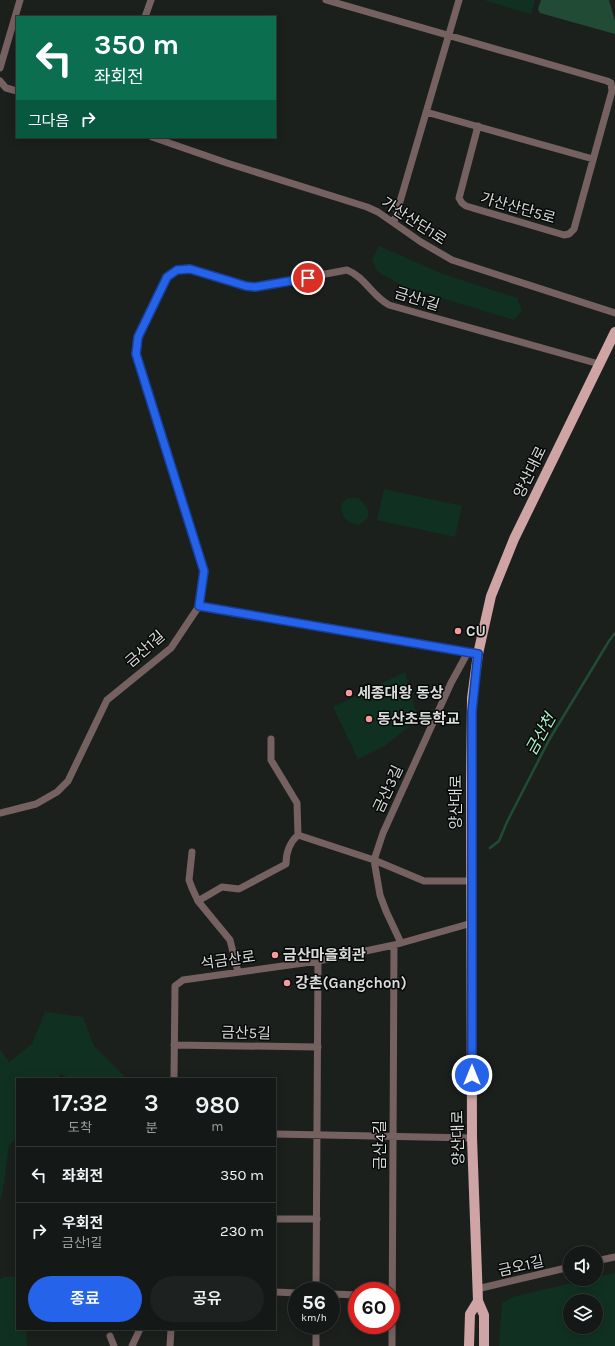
<!DOCTYPE html>
<html lang="ko">
<head>
<meta charset="utf-8">
<style>
	:root { --surface:#141816; --page:#1d211f; --text:#f1f3f6; --muted:#9da0a1; --line:#333735; --accent:#2563eb }
	body { margin:0; font-family:Karla,"Noto Sans KR",sans-serif; background:var(--page); color:var(--text); height:100vh; display:flex; flex-direction:column; font-size:15px; white-space:nowrap }
	* { box-sizing:border-box; margin:0 }
	p { font-size:13px; color:var(--muted) }
	.icon { flex:none; width:22px; height:22px; fill:none; stroke:currentColor; stroke-width:2; stroke-linecap:round; stroke-linejoin:round }
	.map { position:relative; flex:1; overflow:hidden }
	.sheet { position:absolute; left:16px; top:1078px; width:260px; height:252px; display:flex; flex-direction:column; background:var(--surface); border-radius:0px; box-shadow:0 2px 10px #0003,0 0 0 1px var(--line) }
	.sheet>* { flex:none }
	.banner { position:absolute; left:16px; top:16px; width:260px; height:122px; border-radius:0px; box-shadow:0 2px 10px #0003,0 0 0 1px var(--line); background:#0b6e4f; color:#fff; overflow:hidden }
	.fabs { position:absolute; left:563px; top:1246px; display:grid; gap:8px }
	.fabs a { display:grid; place-items:center; width:40px; height:40px; border-radius:50%; background:var(--surface); box-shadow:0 2px 10px #0003,0 0 0 1px var(--line); font-size:20px }
	.speed { position:absolute; left:288px; top:1282px; display:flex; gap:8px; font-size:20px; font-weight:700; text-align:center }
	.speed>* { display:grid; place-content:center; width:52px; height:52px; border-radius:50%; background:var(--surface); box-shadow:0 2px 10px #0003,0 0 0 1px var(--line); line-height:1 }
	.speed small { font-size:10px; font-weight:400 }
	.speed .limit { border:6px solid #d22; background:#fff; color:#111 }
	.pin { position:absolute; display:grid; place-items:center; width:34px; height:34px; color:#fff; margin:-17px; border:2px solid #fff; border-radius:50%; box-shadow:0 1px 4px #0007 }
	.me { position:absolute; width:44px; margin:-22px; rotate:0deg; stroke-linejoin:round; filter:drop-shadow(0 0 3px #0008) }
	.turn { display:flex; align-items:center; gap:14px; height:84px; padding:0 12px; font-size:18px }
	.turn .icon { width:52px; height:52px; stroke-width:2.5 }
	.turn b { display:block; font-size:28px; line-height:34px }
	.then { display:flex; align-items:center; height:38px; padding:0 12px; background:#0003; gap:8px; font-size:15px }
	.eta { display:flex; justify-content:space-evenly; align-items:center; height:68px; text-align:center }
	.eta b { font-size:24px; font-weight:600; line-height:28px }
	.button { display:flex; gap:8px; margin-top:auto; padding:8px 12px }
	.button a { flex:1; height:46px; border-radius:24px; background:var(--accent); color:#fff; font-size:16px; font-weight:600; line-height:46px; text-align:center }
	.button a+a { background:var(--page); color:var(--text) }
	ul { padding:0; list-style:none }
	li { display:flex; align-items:center; gap:12px; height:56px; padding:0 12px; border-top:1px solid var(--line) }
	li div { flex:1 }
	li b { display:block; font-size:15px }
	li em { font-style:normal }
	.map>svg:first-child { display:block }
</style>
</head>
<body>
<div class="map">
<svg width="615" height="1346" viewBox="0 0 615 1346">
	<rect width="100%" height="100%" fill="#1b201d"/>
	<!-- green -->
	<path fill="#103121" fill-rule="evenodd" d="M484,0h51l-4,14z
		M379,246l64,28 74,24 5,13 -8,9 -111,-34 -26,-15 -5,-12z
		M384,489l78,17 -7,31 -78,-17z
		M347,498h11c5,5 14,12 9,20 -2,3 -6,5 -8,7 -12,-3 -17,-6 -18,-20z
		M405,672l13,47 -32,26 -28,14 -25,-52z
		M45,1012l38,5 11,29 33,33h-57l-9,-5 -4,5h-40v59l-8,7 -7,50 -2,4v-150l9,13 23,-18z
		M615,1273v73h-116l3,-43 11,-6 75,-18h8v-2zM570,1301h26v26h-26z
		M5,1277h12v52h9l1,17h-27v-67z"/>
	<!-- water -->
	<path fill="#214b35" d="M541,0h68l6,21v13l-75,-21 -2,-4z"/>
	<g fill="none" stroke-linecap="round" stroke-linejoin="round">
		<!-- stream -->
		<path stroke="#214b35" stroke-width="2.5" d="M490,848l9,-7 8,-19 42,-82 60,-99 6,-8"/>
		<!-- minor -->
		<path stroke="#766161" stroke-width="7" d="M326,0l281,81 4,2 1,8 -38,138 -5,5 -5,1 -98,-29 -4,-3 -3,-5 19,-72
			M145,17l6,-17
			M0,68l20,-68
			M0,81l6,7 11,3
			M426,112l167,47
			M152,137l75,26 140,44 11,5 43,30 31,18 163,53
			M394,222l65,-222
			M199,606l272,47
			M271,739v21l26,43 1,32 76,25 50,21h47
			M0,813l36,-9 21,-12 11,-11 39,-81 64,-52 28,-42 5,-35 -68,-217 3,-17 28,-60 10,-7 13,-1 56,17 9,1 92,-17c18,7 25,26 42,35l210,59
			M192,852l-3,28 3,8 6,13 32,39 8,32
			M198,901l24,-14 17,2 47,-25c0,-11 3,-21 12,-29
			M401,943l-15,-32 -6,-16 -6,-35 9,-27 68,-150 17,-31
			M174,1045l144,2
			M174,1079l1,-93 8,-6 135,-19 76,-16 78,-22
			M275,1134l197,4
			M275,1219h42
			M596,1261l19,-4
			M477,1289l93,-22
			M316,1291l2,-330
			M275,1292l22,1
			M331,1294l26,1
			M110,1336l4,10
			M132,1346l8,-17
			M170,1346l1,-17
			M316,1346v-21
			M392,1346l2,-401"/>
		<!-- primary -->
		<path stroke="#cfa4a4" stroke-width="10" d="M469,1346l1,-32 8,-13
			M484,1346v-31l-6,-14 -6,-163 -1,-354 1,-86 6,-44 13,-58 23,-57 101,-207"/>
	</g>
	<g fill="none" stroke-linecap="round" stroke-linejoin="round">
		<!-- route casing -->
		<g stroke="#184099" stroke-width="10">
			<path id="route" d="M308,278l-53,9 -9,-1 -56,-17 -13,1 -10,7 -29,60 -2,17 68,217 -5,35 279,48 -6,58v363"/>
		</g>
		<!-- route -->
		<use href="#route" stroke="#2563eb" stroke-width="7"/>
	</g>
	<!-- markers -->
	<g fill="#f59b9d" stroke="#070908" stroke-width="1.5">
		<circle cx="458" cy="631" r="4"/>
		<circle cx="349" cy="693" r="4"/>
		<circle cx="369" cy="719" r="4"/>
		<circle cx="275" cy="955" r="4"/>
		<circle cx="287" cy="983" r="4"/>
	</g>
	<g text-anchor="middle" stroke-width="3" stroke-linejoin="round" paint-order="stroke">
		<!-- street labels -->
		<g font-size="15" fill="#d8dbd9" stroke="#070908">
			<text transform="translate(518 208) rotate(16)" y="5">가산산단5로</text>
			<text transform="translate(414 221) rotate(33)" y="5">가산산단1로</text>
			<text transform="translate(417 299) rotate(17)" y="5">금산1길</text>
			<text transform="translate(530 472) rotate(-64)" y="5">양산대로</text>
			<text transform="translate(145 649) rotate(-41)" y="5">금산1길</text>
			<text transform="translate(388 789) rotate(-65)" y="5">금산3길</text>
			<text transform="translate(456 802) rotate(-90)" y="5">양산대로</text>
			<text transform="translate(228 960) rotate(-8)" y="5">석금산로</text>
			<text transform="translate(246 1033) rotate(1)" y="5">금산5길</text>
			<text transform="translate(458 1138) rotate(-91)" y="5">양산대로</text>
			<text transform="translate(380 1145) rotate(-90)" y="5">금산4길</text>
			<text transform="translate(521 1266) rotate(-13)" y="5">금오1길</text>
		</g>
		<!-- poi labels -->
		<g font-size="15" font-weight="bold" fill="#d8dbd9" stroke="#070908" text-anchor="start">
			<text x="466" y="636">CU</text>
			<text x="357" y="698">세종대왕 동상</text>
			<text x="377" y="724">동산초등학교</text>
			<text x="283" y="960">금산마을회관</text>
			<text x="295" y="988">강촌(Gangchon)</text>
		</g>
		<!-- water labels -->
		<g font-size="16" font-style="italic" fill="#aff7ce" stroke="#070908">
			<text transform="translate(540 734) rotate(-61)" y="6">금산천</text>
		</g>
	</g>
</svg>
<div class="fabs">
<a><svg class="icon" aria-label="sound" viewBox="0 0 24 24"><path d="M4 9h4l5-4v14l-5-4H4zM17 9q2 3 0 6"/></svg></a>
<a><svg class="icon" aria-label="layers" viewBox="0 0 24 24"><path d="M12 4l9 5-9 5-9-5zM3 14l9 5 9-5"/></svg></a>
</div>
<div class="speed"><div>56<small>km/h</small></div><div class="limit">60</div></div>
<div class="pin" style="left:308px;top:278px;background:#d93025"><svg class="icon" aria-label="arrive" viewBox="0 0 24 24"><path d="M6 21V4h12l-3 4 3 4H6"/></svg></div>
<svg class="me" style="left:472px;top:1075px" viewBox="-20 -20 40 40"><circle r="17" fill="#2563eb" stroke="#fff" stroke-width="3"/><path d="M0-11L8 9 0 5-8 9z" fill="#fff"/></svg>
<div class="banner">
<div class="turn"><svg class="icon" aria-label="left" viewBox="0 0 24 24"><path d="M17 20v-9H6M10 6l-5 5 5 5"/></svg><div><b>350 m</b>좌회전</div></div>
<div class="then">그다음<svg class="icon" aria-label="right" viewBox="0 0 24 24"><path d="M7 20v-9h11M14 6l5 5-5 5"/></svg></div>
</div>
<section class="sheet">
<div class="eta">
<div><b>17:32</b><p>도착</p></div>
<div><b>3</b><p>분</p></div>
<div><b>980</b><p>m</p></div>
</div>
<ul>
<li><svg class="icon" aria-label="left" viewBox="0 0 24 24"><path d="M17 20v-9H6M10 6l-5 5 5 5"/></svg><div><b>좌회전</b></div><em>350 m</em></li>
<li><svg class="icon" aria-label="right" viewBox="0 0 24 24"><path d="M7 20v-9h11M14 6l5 5-5 5"/></svg><div><b>우회전</b><p>금산1길</p></div><em>230 m</em></li>
</ul>
<div class="button"><a>종료</a><a>공유</a></div>
</section>
</div>
</body>
</html>
